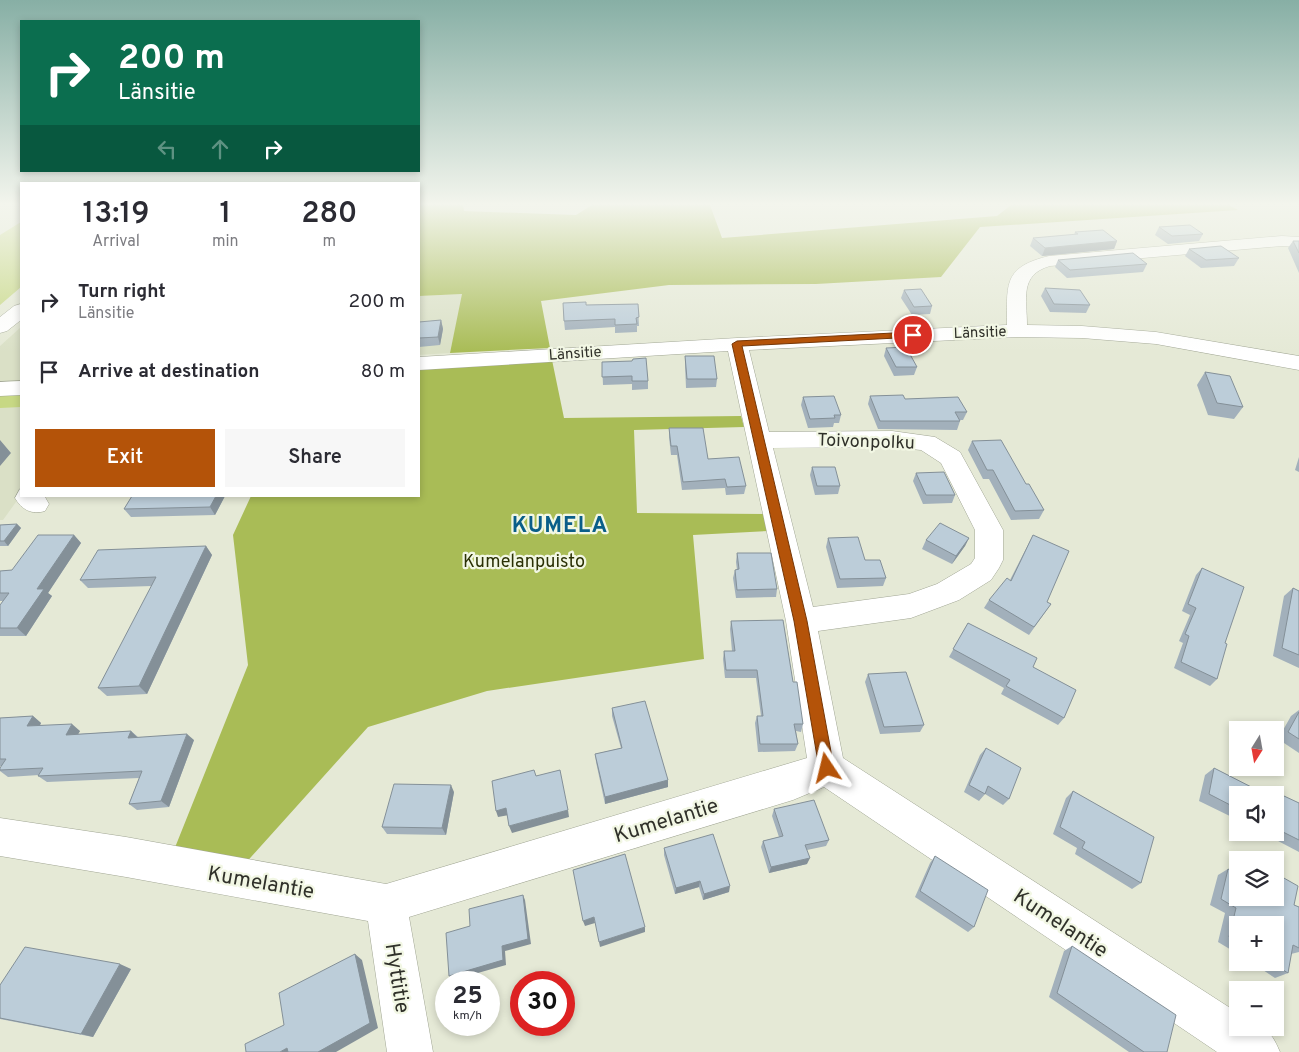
<!DOCTYPE html>
<html lang="en">
<head>
<meta charset="utf-8">
<style>
	:root { --surface:#fff; --page:#f7f7f7; --text:#2b2b33; --muted:#7c7c81; --accent:#b45309 }
	body { margin:0; font-family:Overpass,sans-serif; background:var(--page); color:var(--text); height:100vh; display:flex; flex-direction:column; font-size:19px; white-space:nowrap }
	* { box-sizing:border-box; margin:0 }
	p { font-size:16px; color:var(--muted) }
	.icon { flex:none; width:28px; height:28px; fill:none; stroke:currentColor; stroke-width:2; stroke-linecap:round; stroke-linejoin:round }
	.map { position:relative; flex:1; overflow:hidden }
	.drawer { position:absolute; left:20px; top:182px; width:400px; height:315px; display:flex; flex-direction:column; background:var(--surface); border-radius:0px; box-shadow:0 2px 8px #0003 }
	.drawer>* { flex:none }
	.guide { position:absolute; left:20px; top:20px; width:400px; height:152px; border-radius:0px; box-shadow:0 2px 8px #0003; background:#0b6e4f; color:#fff; overflow:hidden }
	.needle { width:32px; rotate:191deg }
	.controls { position:absolute; left:1229px; top:721px; display:grid; gap:10px }
	.controls a { display:grid; place-items:center; width:55px; height:55px; border-radius:0px; background:var(--surface); box-shadow:0 2px 8px #0003; font-size:25px }
	.speed { position:absolute; left:435px; top:971px; display:flex; gap:10px; font-size:25px; font-weight:700; text-align:center }
	.speed>* { display:grid; place-content:center; width:65px; height:65px; border-radius:50%; background:var(--surface); box-shadow:0 2px 8px #0003; line-height:1 }
	.speed small { font-size:12px; font-weight:400 }
	.speed .limit { border:8px solid #d22; background:#fff; color:#111 }
	.pin { position:absolute; display:grid; place-items:center; width:42px; height:42px; color:#fff; margin:-21px; border:2px solid #fff; border-radius:50%; box-shadow:0 1px 5px #0007 }
	.me { position:absolute; width:55px; margin:-28px; rotate:350deg; stroke-linejoin:round; filter:drop-shadow(0 0 4px #0008) }
	.turn { display:flex; align-items:center; gap:18px; height:105px; padding:0 15px; font-size:22px }
	.turn .icon { width:65px; height:65px; stroke-width:2.5 }
	.turn b { display:block; font-size:35px; line-height:42px }
	.lanes { display:flex; align-items:center; height:48px; padding:0 15px; background:#0003; justify-content:center; gap:25px; direction:ltr }
	.lanes .off { opacity:.35 }
	.eta { display:flex; justify-content:space-evenly; align-items:center; height:85px; text-align:center }
	.eta b { font-size:30px; font-weight:600; line-height:35px }
	.button { display:flex; gap:10px; margin-top:auto; padding:10px 15px }
	.button a { flex:1; height:58px; border-radius:0px; background:var(--accent); color:#fff; font-size:20px; font-weight:600; line-height:58px; text-align:center }
	.button a+a { background:var(--page); color:var(--text) }
	ul { padding:0; list-style:none }
	li { display:flex; align-items:center; gap:15px; height:70px; padding:0 15px }
	li div { flex:1 }
	li b { display:block; font-size:19px }
	li em { font-style:normal }
	.map>svg:first-child { display:block }
</style>
</head>
<body>
<div class="map">
<svg width="1299" height="1052" viewBox="0 0 1299 1052">
	<rect width="100%" height="100%" fill="#e5e9d6"/>
	<!-- built -->
	<path fill="#dae0c6" d="M463,294l-13,59 -31,2v-59z
		M21,327v55l-21,2v-38z
		M21,406v89l-18,25h-3v-113z"/>
	<!-- green -->
	<path fill="#c7d884" d="M21,222v65l-21,18v-70z
		M21,394v13l-21,1v-13z"/>
	<!-- forest -->
	<path fill="#a9bc56" d="M419,205h44l1,6 112,4 16,-10h118l12,33 275,-22 14,-11h218l9,5 -258,17 -39,50 -125,7 -147,1 -128,16 9,47 -100,5 12,-59 -43,2z
		M552,360l12,58 177,-2 3,11 -110,3 3,83 129,1 3,17 -76,4 11,124 -217,32 -119,36 -135,150 -65,-12 80,-200 -15,-130 18,-39h168v-128z"/>
	<g fill="none" stroke-linecap="round" stroke-linejoin="round">
		<!-- minor casing -->
		<g stroke="#a1a694" stroke-width="1">
			<path id="minor" d="M1282,236l17,1v10l-17,-1 -232,20c-31,9 -23,33 -23,59l55,1 74,6 143,24v14l-143,-26 -74,-6 -65,-1 -268,13 20,82 123,-1 43,6 25,15 43,78v30l-4,8 -8,12 -32,20 -48,18 -93,13 25,127 395,255v15c26,0 31,-2 42,24h-63l-393,-265 -31,13 -384,117 24,135h-46l-19,-131 -242,-44 -126,-21v-38l126,19 260,47 421,-126 -21,-137 -58,-270 -309,19v-13l318,-19 270,-13c0,-41 -4,-58 42,-69zM892,447l29,3 20,13 34,67v28l-4,6 -34,20 -28,10 -96,13 -40,-159z
				M21,304v16l-14,11 -7,2v-16l14,-11z
				M21,381v14l-21,1v-14z
				M20,489h1v7l24,1 4,7 -4,7c-13,4 -23,-1 -30,-13z"/>
		</g>
		<!-- minor -->
		<use href="#minor" fill="#fff" fill-rule="evenodd"/>
	</g>
	<!-- wall -->
	<path fill="#a2b0bb" d="M1159,227l44,7 -4,7 -31,3 -13,-9z
		M1075,232l42,9 -3,8 -72,7 -12,-10 3,-8 41,-3z
		M1293,241h6v32l-11,-25z
		M1189,249l50,9 -5,8 -33,2 -16,-12z
		M1058,260l89,4 -4,8 -76,6 -12,-11z
		M1045,288l45,17 -4,8 -36,-1 -9,-16z
		M904,290l28,16 -2,8 -18,1 -11,-17z
		M638,304l1,22h-2v6l-22,1v-6l-50,3 -1,-9 22,-16z
		M441,320l2,9 -3,16 -21,2v-25z
		M886,348l31,19 -3,8 -20,1 -10,-20z
		M685,356l32,23 -1,8 -30,1 -1,-24z
		M602,362l46,19v8l-16,1v-6l-29,1z
		M1205,372l38,35 -9,12 -26,-4 -11,-30z
		M870,396l97,16 -4,8h-3v1l-3,9 -79,-1 -10,-25z
		M803,397l38,18 -2,8h-5l-1,4 -25,1 -7,-23z
		M669,428l39,31 38,27 -2,8 -18,1 -1,-7 -43,2 -5,-35h-6l-2,-18z
		M972,441l54,43 18,26 -5,9 -28,1 -22,-41h-6l-15,-29z
		M1299,457v15l-4,-2z
		M812,467l28,19 -2,8 -23,1 -5,-20z
		M916,473l39,22 -3,8 -29,1 -10,-23z
		M132,496h93l-10,19 -84,2 -7,-8z
		M17,524l4,4 -13,18h-8v-21z
		M74,535l7,8 -33,50 4,3 -26,40h-26v-31l3,-4h-3v-30l12,-1z
		M1033,535l14,67 4,2 -22,31 -45,-27 5,-8 21,-20z
		M828,538l37,22 21,18 -3,8 -46,2 -11,-41z
		M969,538l-4,8 -13,18 -30,-15 4,-9z
		M206,546l6,9 -65,139 -40,2 -9,-8 54,-102 -64,2 -8,-8z
		M737,553l40,36 -1,8 -40,1 -3,-20 2,-8h2l-1,-8z
		M1202,568l23,75 -8,36 -7,7 -36,-18 9,-25 -4,-2 11,-26 -8,-4 14,-36z
		M1293,588l6,3v77l-26,-12 11,-60z
		M731,621l62,61 10,42 -2,8 -5,-1 2,13 -3,7 -37,1 -3,-29 2,-7h4l-5,-38h-31l-2,-19 1,-8h8l-2,-22z
		M968,623l65,44 31,51 -6,7 -57,-31 3,-6 -55,-31z
		M868,674l56,51 -4,7 -40,2 -15,-52z
		M612,708l56,72v7l-63,17 -9,-42 -1,-8 26,-6 -9,-32z
		M1299,710v43l-21,-14 13,-23z
		M33,716l8,7 -1,2 40,6 -2,3 53,-3 7,6 56,3 -25,67 -32,3 -8,-6 10,-26 -92,4 -9,-6 1,-1 -31,2 -8,-6v-3l2,-2h-2v-48z
		M986,748l23,51 -6,6 -18,-11 -6,7 -15,-9 16,-37z
		M1214,768l49,25 6,-4 30,14v49l-38,-20h14v-37h-37v25l-39,-19 6,-26z
		M1073,791l68,92 -9,6 -57,-35 2,-6 -24,-14 13,-36z
		M454,792l-8,43 -59,-1 -5,-7z
		M774,809l55,31 -3,6 -19,4v14l-38,9 -8,-26 2,-6 16,-4 -7,-21z
		M664,848l65,44 -26,8 -4,-13 -24,7 -11,-39z
		M1243,855l9,5h-14v38l56,7 5,2v45l-8,2 -3,19 -13,5 -24,-16h24l-37,-37v29l-20,-12 7,-29 -15,-8 8,-30 10,-6 3,1 2,-9z
		M935,856l39,71 -6,5 -53,-35 15,-34z
		M1072,946l95,106h-38l-80,-55 15,-46z
		M131,969l-38,68 -93,-18v-34z"/>
	<!-- shaded-wall -->
	<path fill="#849098" d="M1117,241l-3,8 -72,7 3,-8z
		M441,320l2,9 -3,16 -2,-8z
		M0,440l11,13 -11,13z
		M216,496h9l-10,19 -5,-8z
		M17,524l4,4 -13,18 -4,-5z
		M74,535l7,8 -33,50 4,3 -26,40 -9,-8 20,-39z
		M969,538l-4,8 -13,18 4,-8z
		M206,546l6,9 -65,139 -8,-8z
		M33,716l8,7 -5,10 -9,-7z
		M72,724l8,7 -6,10 -8,-6z
		M131,731l7,7h-10z
		M187,734l7,6 -25,67 -8,-6z
		M668,780v7l-63,17v-7z
		M451,785l3,7 -8,43 -4,-7z
		M506,808l3,7 -11,2 -2,-6z
		M568,810l1,7 -57,16 -3,-7z
		M810,858l-3,6 -38,9 2,-6z
		M700,881l-1,6 -24,7 1,-6z
		M730,886l-1,6 -26,8 1,-6z
		M523,895l2,5 6,44 -26,7 1,14 -53,15 -4,-4 53,-30z
		M594,917l1,6 -10,3 -2,-5z
		M645,927v5l-45,15 -1,-5z
		M355,954l7,6 16,68 -42,24h-18z
		M120,964l11,5 -38,68 -12,-3z
		M287,1048l10,4h-17z"/>
	<!-- building -->
	<path fill="#bccdd9" stroke="#849098" d="M1190,225l13,9 -31,2 -13,-9z
		M1103,230l14,11 -72,7 -12,-10 45,-4 -3,-2z
		M1293,241h6v12z
		M1221,246l18,12 -33,2 -17,-11z
		M1133,253l14,11 -77,6 -12,-10z
		M1045,288l35,2 10,15 -36,-1z
		M921,289l11,17 -18,1 -10,-17z
		M586,302v3l52,-1 1,13 -3,1 1,6 -22,1v-6l-51,2 -1,-18z
		M441,320l-3,17 -19,1v-16z
		M906,347l11,20h-21l-10,-19z
		M685,356h29l3,23h-30z
		M646,358l2,23h-16v-5l-30,1v-15l30,-1 1,-2z
		M1205,372l25,4 13,31 -26,-4z
		M903,395l2,4 53,-2 9,15h-12l5,9h-80l-10,-25z
		M834,396l7,19h-7l1,3 -25,1 -7,-22z
		M669,428h34l5,31 31,-2 7,29 -19,1 -2,-8 -42,3 -6,-36h-6z
		M1001,440l25,44h3l15,26 -29,1 -22,-41h-6l-15,-29z
		M812,467h23l5,19h-23z
		M944,472l11,23h-29l-10,-22z
		M132,496h84l-6,11 -86,2z
		M940,523l29,15 -13,18 -30,-16z
		M17,524l-13,17h-4v-16z
		M38,535h36l-37,54h7l-27,39h-17v-23l9,-12h-9v-22l12,-1z
		M1033,535l36,16 -22,51 4,2 -17,23 -45,-27 18,-22 4,3z
		M858,537l7,23h15l6,18 -46,1 -12,-41z
		M206,546l-67,140 -41,2 58,-111 -76,3 18,-30z
		M737,553h34l6,36 -40,1 -2,-20 4,-1z
		M1202,568l42,19 -19,56 2,1 -10,35 -36,-17 8,-26 -4,-2 11,-26 -8,-4z
		M1293,588l6,3v64l-17,-7z
		M783,620l10,62h4l6,42h-9l4,20h-38l-3,-28h6l-6,-46h-31l-2,-19h11l-4,-30z
		M968,623l69,35 -4,9 43,23 -12,28 -58,-32 4,-6 -57,-31z
		M906,672l18,53 -40,2 -16,-53z
		M645,701l23,79 -63,17 -10,-43 27,-6 -10,-40z
		M1299,712v27l-11,-7z
		M33,716l-6,10 45,-2 -6,11 65,-4 -3,7 59,-4 -26,67 -32,3 13,-33 -104,5 5,-8 -43,2v-2l6,-9h-6v-41z
		M986,748l35,20 -12,31 -21,-13 -3,8 -16,-9z
		M1214,768l53,27h-29v14l-29,-15z
		M534,770l2,6 24,-6 8,40 -59,16 -3,-18 -10,3 -4,-30z
		M394,784l57,1 -9,43 -60,-1z
		M1269,789l30,14v37l-24,-12v-33h-5z
		M1073,791l81,46 -13,46 -59,-35 3,-6 -25,-15z
		M814,800l15,40 -24,5 5,13 -39,9 -8,-26 20,-5 -9,-27z
		M713,834l17,52 -26,8 -4,-13 -24,7 -12,-40z
		M625,854l20,73 -46,15 -5,-25 -11,4 -10,-51z
		M1243,855l9,5h-10z
		M935,856l53,34 -14,37 -54,-36z
		M1228,869l10,5v24h37v-25l23,13 -4,19 5,2v41l-6,-3 -5,28 -18,-11h5v-37h-37v17l-9,-5 7,-29 -15,-9z
		M523,895l5,44 -26,7 1,14 -54,16 -3,-43 24,-7 -1,-17z
		M1072,946l104,69 -9,37h-23l-87,-59z
		M25,947l95,17 -39,70 -81,-16v-33z
		M355,954l15,69 -52,29h-30l-1,-4 -7,4h-34l-1,-8 39,-19 -5,-32z"/>
	<!-- sky -->
	<linearGradient id="sky" x2="0" y2="1"><stop stop-color="#87afa5"/><stop offset="0.58" stop-color="#f3f5ed"/><stop offset="1" stop-color="#f3f5ed" stop-opacity="0"/></linearGradient>
	<rect width="1299" height="352" fill="url(#sky)"/>
	<!-- route -->
	<path fill="#b45309" stroke="#753606" d="M913,332l3,1v4l-174,9 65,275 27,147 -2,5 -5,2 -5,-2 -3,-5 -25,-147 -62,-277 5,-3z"/>
	<g text-anchor="middle" stroke-width="4.5" stroke-linejoin="round" paint-order="stroke">
		<!-- far-street labels -->
		<g font-size="15" fill="#30312a" stroke="#f2f7e4">
			<text transform="translate(980 332) rotate(-2)" y="5">Länsitie</text>
			<text transform="translate(575 353) rotate(-4)" y="5">Länsitie</text>
		</g>
		<!-- street labels -->
		<g font-size="18" fill="#30312a" stroke="#f2f7e4">
			<text transform="translate(866 441) rotate(2)" y="6">Toivonpolku</text>
		</g>
		<!-- park labels -->
		<g font-size="18" fill="#2b3105" stroke="#f2f7e4">
			<text x="524" y="567">Kumelanpuisto</text>
		</g>
		<!-- near-street labels -->
		<g font-size="21" fill="#30312a" stroke="#f2f7e4">
			<text transform="translate(666 820) rotate(-17)" y="7">Kumelantie</text>
			<text transform="translate(261 882) rotate(10)" y="7">Kumelantie</text>
			<text transform="translate(1061 923) rotate(33)" y="7">Kumelantie</text>
			<text transform="translate(398 978) rotate(81)" y="7">Hyttitie</text>
		</g>
		<!-- district labels -->
		<g font-size="22" font-weight="bold" letter-spacing="1" fill="#0a5e89" stroke="#f2f7e4">
			<text x="560" y="532">KUMELA</text>
		</g>
	</g>
</svg>
<div class="controls">
<a><svg class="needle" viewBox="-14 -14 28 28"><path d="M0-13l5 13h-10z" fill="#e53935"/><path d="M0 13l5-13h-10z" fill="#7c7c81"/></svg></a>
<a><svg class="icon" aria-label="sound" viewBox="0 0 24 24"><path d="M4 9h4l5-4v14l-5-4H4zM17 9q2 3 0 6"/></svg></a>
<a><svg class="icon" aria-label="layers" viewBox="0 0 24 24"><path d="M12 4l9 5-9 5-9-5zM3 14l9 5 9-5"/></svg></a>
<a>+</a>
<a>−</a>
</div>
<div class="speed"><div>25<small>km/h</small></div><div class="limit">30</div></div>
<div class="pin" style="left:913px;top:335px;background:#d93025"><svg class="icon" aria-label="arrive" viewBox="0 0 24 24"><path d="M6 21V4h12l-3 4 3 4H6"/></svg></div>
<svg class="me" style="left:827px;top:768px" viewBox="-20 -20 40 40"><path d="M0-17L14 15 0 8-14 15z" fill="#b45309" stroke="#fff" stroke-width="4"/></svg>
<div class="guide">
<div class="turn"><svg class="icon" aria-label="right" viewBox="0 0 24 24"><path d="M7 20v-9h11M14 6l5 5-5 5"/></svg><div><b>200 m</b>Länsitie</div></div>
<div class="lanes"><svg class="icon off" aria-label="left" viewBox="0 0 24 24"><path d="M17 20v-9H6M10 6l-5 5 5 5"/></svg><svg class="icon off" aria-label="ahead" viewBox="0 0 24 24"><path d="M12 20V5M6 11l6-6 6 6"/></svg><svg class="icon" aria-label="right" viewBox="0 0 24 24"><path d="M7 20v-9h11M14 6l5 5-5 5"/></svg></div>
</div>
<section class="drawer">
<div class="eta">
<div><b>13:19</b><p>Arrival</p></div>
<div><b>1</b><p>min</p></div>
<div><b>280</b><p>m</p></div>
</div>
<ul>
<li><svg class="icon" aria-label="right" viewBox="0 0 24 24"><path d="M7 20v-9h11M14 6l5 5-5 5"/></svg><div><b>Turn right</b><p>Länsitie</p></div><em>200 m</em></li>
<li><svg class="icon" aria-label="arrive" viewBox="0 0 24 24"><path d="M6 21V4h12l-3 4 3 4H6"/></svg><div><b>Arrive at destination</b></div><em>80 m</em></li>
</ul>
<div class="button"><a>Exit</a><a>Share</a></div>
</section>
</div>
</body>
</html>
